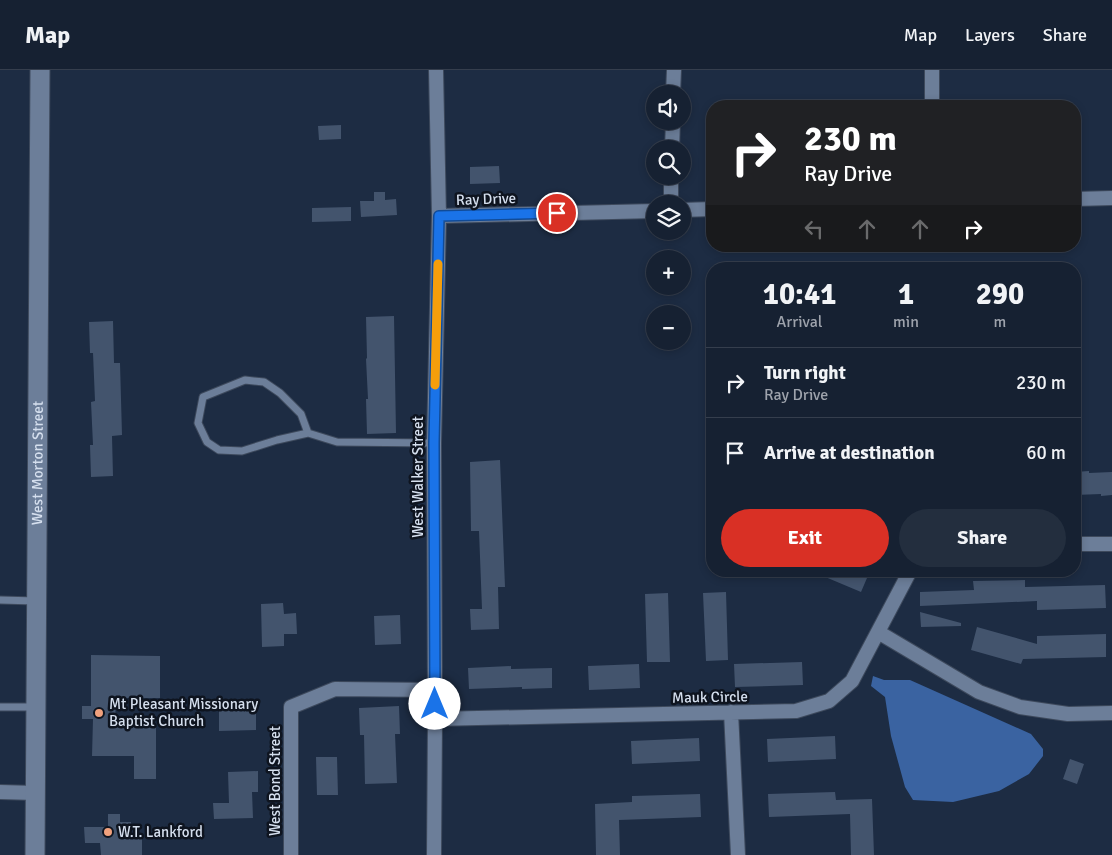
<!DOCTYPE html>
<html lang="en">
<head>
<meta charset="utf-8">
<style>
	:root { --surface:#162132; --page:#232e3e; --text:#f1f3f6; --muted:#9ea3ac; --line:#353e4d; --accent:#d93025 }
	body { margin:0; font-family:Signika,sans-serif; background:var(--page); color:var(--text); height:100vh; display:flex; flex-direction:column; font-size:19px; white-space:nowrap }
	* { box-sizing:border-box; margin:0 }
	p { font-size:16px; color:var(--muted) }
	.icon { flex:none; width:28px; height:28px; fill:none; stroke:currentColor; stroke-width:2; stroke-linecap:round; stroke-linejoin:round }
	.map { position:relative; flex:1; overflow:hidden }
	.side { position:absolute; left:706px; top:192px; width:375px; height:315px; display:flex; flex-direction:column; background:var(--surface); border-radius:20px; box-shadow:0 2px 8px #0003,0 0 0 1px var(--line) }
	.side>* { flex:none }
	.guide { position:absolute; left:706px; top:30px; width:375px; height:152px; border-radius:20px; box-shadow:0 2px 8px #0003,0 0 0 1px var(--line); background:#202124; color:#fff; overflow:hidden }
	.controls { position:absolute; left:646px; top:15px; display:grid; gap:10px }
	.controls a { display:grid; place-items:center; width:45px; height:45px; border-radius:50%; background:var(--surface); box-shadow:0 2px 8px #0003,0 0 0 1px var(--line); font-size:25px }
	.pin { position:absolute; display:grid; place-items:center; width:42px; height:42px; color:#fff; margin:-21px; border:2px solid #fff; border-radius:50%; box-shadow:0 1px 5px #0007 }
	.me { position:absolute; width:55px; margin:-28px; rotate:0deg; stroke-linejoin:round; filter:drop-shadow(0 0 4px #0008) }
	.turn { display:flex; align-items:center; gap:18px; height:105px; padding:0 15px; font-size:22px }
	.turn .icon { width:65px; height:65px; stroke-width:2.5 }
	.turn b { display:block; font-size:35px; line-height:42px }
	.lanes { display:flex; align-items:center; height:48px; padding:0 15px; background:#0003; justify-content:center; gap:25px; direction:ltr }
	.lanes .off { opacity:.35 }
	.eta { display:flex; justify-content:space-evenly; align-items:center; height:85px; text-align:center }
	.eta b { font-size:30px; font-weight:700; line-height:35px }
	.button { display:flex; gap:10px; margin-top:auto; padding:10px 15px }
	.button a { flex:1; height:58px; border-radius:30px; background:var(--accent); color:#fff; font-size:20px; font-weight:700; line-height:58px; text-align:center }
	.button a+a { background:var(--page); color:var(--text) }
	ul { padding:0; list-style:none }
	li { display:flex; align-items:center; gap:15px; height:70px; padding:0 15px; border-top:1px solid var(--line) }
	li div { flex:1 }
	li b { display:block; font-size:19px }
	li em { font-style:normal }
	header { display:flex; align-items:center; gap:30px; box-sizing:border-box; height:70px; padding:0 25px; background:var(--surface); border-bottom:1px solid var(--line) }
	header strong { font-size:24px }
	nav { display:flex; gap:28px; margin-inline-start:auto; font-size:18px }
	.map>svg:first-child { display:block }
</style>
</head>
<body>
<header>
<strong>Map</strong>
<nav><a>Map</a><a>Layers</a><a>Share</a></nav>
</header>
<div class="map">
<svg width="1112" height="785" viewBox="0 0 1112 785">
	<rect width="100%" height="100%" fill="#1d2c43"/>
	<!-- water -->
	<path fill="#3a63a1" d="M873,606l11,4h26l121,54 12,15v7l-14,18 -30,17 -46,11 -40,-2 -8,-13 -14,-51 -6,-39 -14,-11z"/>
	<!-- building -->
	<path fill="#43546d" d="M341,55v14l-22,1 -1,-14z
		M499,96l1,17 -30,1v-17z
		M374,122h11v8l11,-1 1,16 -36,2 -1,-16h14z
		M351,137v14l-39,1v-14z
		M394,246l2,117 -29,1 -1,-35h2l-2,-40 1,-1 -1,-41z
		M113,251l1,42h6l2,72 -10,1 1,40 -22,1 -1,-32h3l-2,-43 4,-1 -2,-48h-3l-1,-31z
		M500,390l5,127h-7l1,42 -28,1 -1,-21h12l-3,-78h-8l-1,-69z
		M1089,401v2l23,-1v23l-11,1v-2l-26,1v-23z
		M811,501h59l-9,21z
		M1025,510v7l80,-2 1,23 -69,2v-9l-117,5v-14l54,-2 -1,-9z
		M726,522l2,68 -22,1 -3,-68z
		M668,523l2,69h-23l-2,-68z
		M283,533l1,11 12,-1 1,21h-13v12l-22,1 -1,-43z
		M920,542l41,11v3l-40,1z
		M400,545l1,29 -26,1 -1,-29z
		M977,557l60,17v-8l69,-2v23l-83,2 -2,5 -50,-14z
		M91,585l69,1v42h-44l-1,25h41v56h-22v-23h-42l1,-37h-11v-13h9z
		M802,592l1,23 -68,2 -1,-23z
		M639,594l1,24 -51,2 -1,-24z
		M511,596v3l41,-1v20l-30,1v-2l-53,2 -1,-21z
		M399,636l1,28h-5l2,49 -32,1 -1,-49h-4l-1,-27z
		M256,637v23l-37,1v-23z
		M835,666l1,23 -68,3 -1,-23z
		M699,668l1,23 -68,3 -1,-23z
		M316,687h21l1,38h-21z
		M1070,689l14,5 -7,20 -14,-5z
		M258,701v21h-6l1,26 -39,1 -1,-16h16l-1,-31z
		M835,722l1,8 36,-1 2,56h-23l-1,-41 -81,3 -1,-23z
		M700,724l1,23 -82,3 1,35h-24l-1,-51 37,-2v-6z
		M108,744h12v8h11v16h11v17h-41l-1,-12h-15l-1,-16h24z"/>
	<g fill="none" stroke-linecap="round" stroke-linejoin="round">
		<!-- lane casing -->
		<g stroke="#3d495c" stroke-width="9">
			<path id="lane" d="M308,363l-31,7 -35,11 -23,-1 -12,-8 -9,-19 5,-26 42,-17 19,2 16,11 21,21 7,19 29,9 97,1
				M0,530l36,1
				M0,637h35"/>
		</g>
		<!-- street casing -->
		<g stroke="#3d495c" stroke-width="16">
			<path id="street" d="M932,0v36
				M673,24l1,-24
				M672,79l1,-28
				M1075,129l37,-1
				M671,134v-28
				M682,140l30,-1
				M439,146l216,-5
				M1075,474h37
				M878,562l101,60 41,15 48,7 44,-1
				M731,642l7,143
				M435,649l361,-8 33,-10 23,-20 58,-110
				M0,722l35,1
				M291,785v-148l44,-18 100,1
				M434,785l1,-136 -1,-276 5,-227 -3,-146"/>
		</g>
		<!-- secondary casing -->
		<g stroke="#3d495c" stroke-width="21">
			<g id="secondary">
				<path id="s1" d="M35,785l5,-785"/>
			</g>
		</g>
		<!-- lane -->
		<use href="#lane" stroke="#6c7e99" stroke-width="7"/>
		<!-- street -->
		<use href="#street" stroke="#6c7e99" stroke-width="14"/>
		<!-- secondary -->
		<use href="#secondary" stroke="#6c7e99" stroke-width="19"/>
	</g>
	<g fill="none" stroke-linecap="round" stroke-linejoin="round">
		<!-- route casing -->
		<g stroke="#114b97" stroke-width="12">
			<path id="route" d="M435,634l-1,-261 5,-227 118,-3"/>
		</g>
		<!-- route -->
		<use href="#route" stroke="#1a73e8" stroke-width="9"/>
		<!-- slow -->
		<path stroke="#f59e0b" stroke-width="9" d="M435,315l3,-121"/>
	</g>
	<!-- markers -->
	<g fill="#f1a17d" stroke="#0e141f" stroke-width="2">
		<circle cx="99" cy="643" r="5"/>
		<circle cx="108" cy="762" r="5"/>
	</g>
	<g text-anchor="middle" stroke-width="5" stroke-linejoin="round" paint-order="stroke">
		<!-- street labels -->
		<g font-size="15" fill="#d5dfee" stroke="#0e141f">
			<text transform="translate(486 129) rotate(-2)" y="5">Ray Drive</text>
			<text dy="5" stroke="none"><textPath href="#s1" startOffset="392">West Morton Street</textPath></text>
			<text transform="translate(418 407) rotate(-90)" y="5">West Walker Street</text>
			<text transform="translate(710 627) rotate(-1)" y="5">Mauk Circle</text>
			<text transform="translate(275 711) rotate(-90)" y="5">West Bond Street</text>
		</g>
		<!-- poi labels -->
		<g font-size="15" fill="#d5dfee" stroke="#0e141f" text-anchor="start">
			<text x="109" y="639">Mt Pleasant Missionary<tspan x="109" dy="17">Baptist Church</tspan></text>
			<text x="118" y="767">W.T. Lankford</text>
		</g>
	</g>
</svg>
<div class="controls">
<a><svg class="icon" aria-label="sound" viewBox="0 0 24 24"><path d="M4 9h4l5-4v14l-5-4H4zM17 9q2 3 0 6"/></svg></a>
<a><svg class="icon" aria-label="search" viewBox="0 0 24 24"><circle cx="10" cy="10" r="6"/><path d="M15 15l6 6"/></svg></a>
<a><svg class="icon" aria-label="layers" viewBox="0 0 24 24"><path d="M12 4l9 5-9 5-9-5zM3 14l9 5 9-5"/></svg></a>
<a>+</a>
<a>−</a>
</div>
<div class="pin" style="left:557px;top:143px;background:#d93025"><svg class="icon" aria-label="arrive" viewBox="0 0 24 24"><path d="M6 21V4h12l-3 4 3 4H6"/></svg></div>
<svg class="me" style="left:435px;top:634px" viewBox="-20 -20 40 40"><circle r="19" fill="#fff"/><path d="M0-13L10 11 0 6-10 11z" fill="#1a73e8"/></svg>
<div class="guide">
<div class="turn"><svg class="icon" aria-label="right" viewBox="0 0 24 24"><path d="M7 20v-9h11M14 6l5 5-5 5"/></svg><div><b>230 m</b>Ray Drive</div></div>
<div class="lanes"><svg class="icon off" aria-label="left" viewBox="0 0 24 24"><path d="M17 20v-9H6M10 6l-5 5 5 5"/></svg><svg class="icon off" aria-label="ahead" viewBox="0 0 24 24"><path d="M12 20V5M6 11l6-6 6 6"/></svg><svg class="icon off" aria-label="ahead" viewBox="0 0 24 24"><path d="M12 20V5M6 11l6-6 6 6"/></svg><svg class="icon" aria-label="right" viewBox="0 0 24 24"><path d="M7 20v-9h11M14 6l5 5-5 5"/></svg></div>
</div>
<section class="side">
<div class="eta">
<div><b>10:41</b><p>Arrival</p></div>
<div><b>1</b><p>min</p></div>
<div><b>290</b><p>m</p></div>
</div>
<ul>
<li><svg class="icon" aria-label="right" viewBox="0 0 24 24"><path d="M7 20v-9h11M14 6l5 5-5 5"/></svg><div><b>Turn right</b><p>Ray Drive</p></div><em>230 m</em></li>
<li><svg class="icon" aria-label="arrive" viewBox="0 0 24 24"><path d="M6 21V4h12l-3 4 3 4H6"/></svg><div><b>Arrive at destination</b></div><em>60 m</em></li>
</ul>
<div class="button"><a>Exit</a><a>Share</a></div>
</section>
</div>
</body>
</html>
